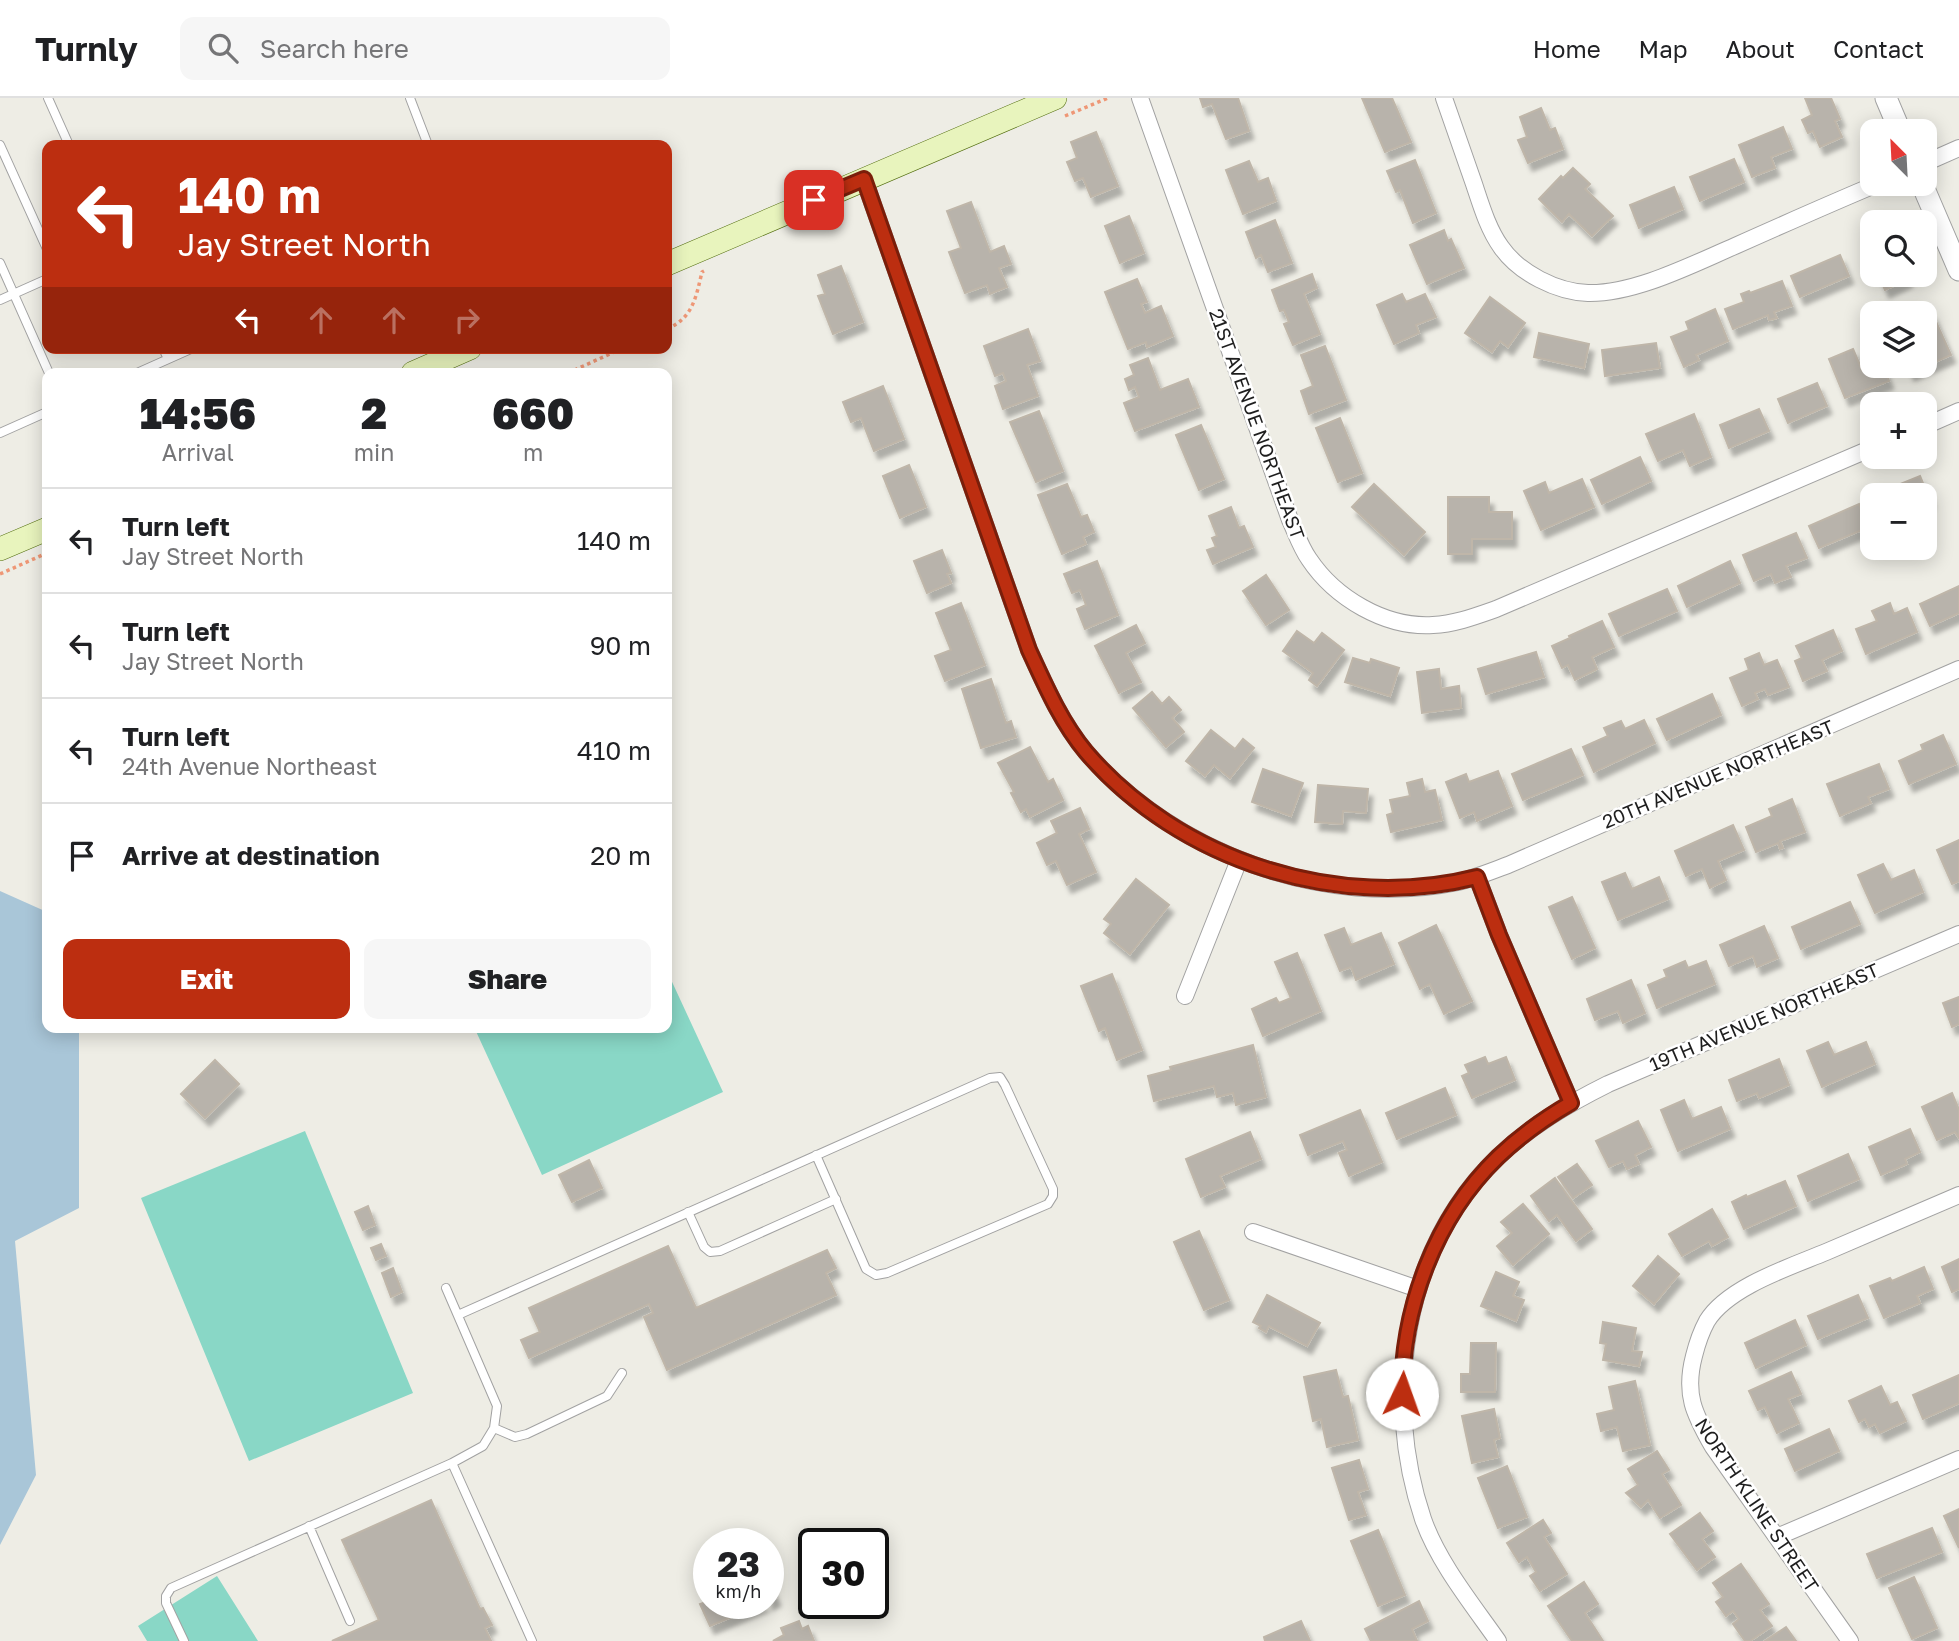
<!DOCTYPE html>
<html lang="en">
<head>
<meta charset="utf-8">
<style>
	:root { --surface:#fff; --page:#f6f6f6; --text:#202124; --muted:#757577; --line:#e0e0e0; --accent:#bc2e10 }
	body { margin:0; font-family:"Golos Text",sans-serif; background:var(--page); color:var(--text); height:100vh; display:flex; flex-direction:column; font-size:26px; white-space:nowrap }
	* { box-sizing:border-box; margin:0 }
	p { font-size:23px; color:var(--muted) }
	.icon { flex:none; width:38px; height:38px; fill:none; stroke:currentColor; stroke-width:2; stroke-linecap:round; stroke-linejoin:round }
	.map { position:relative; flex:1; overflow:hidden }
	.side { position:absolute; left:42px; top:270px; width:630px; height:665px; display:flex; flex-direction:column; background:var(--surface); border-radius:14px; box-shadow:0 4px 18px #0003 }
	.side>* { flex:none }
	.banner { position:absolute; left:42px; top:42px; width:630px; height:214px; border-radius:14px; box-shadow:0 4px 18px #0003; background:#bc2e10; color:#fff; overflow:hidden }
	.needle { width:46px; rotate:336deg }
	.controls { position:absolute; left:1860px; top:21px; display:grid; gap:14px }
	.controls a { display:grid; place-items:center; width:77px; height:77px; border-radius:14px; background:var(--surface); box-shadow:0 4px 18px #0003; font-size:35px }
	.speed { position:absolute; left:693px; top:1430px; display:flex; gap:14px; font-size:35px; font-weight:700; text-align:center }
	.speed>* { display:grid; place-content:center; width:91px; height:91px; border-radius:50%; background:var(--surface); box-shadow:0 4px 18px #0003; line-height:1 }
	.speed small { font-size:18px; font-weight:400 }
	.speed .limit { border:4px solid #111; border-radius:10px; background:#fff; color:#111 }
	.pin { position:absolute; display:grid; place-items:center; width:60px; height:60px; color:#fff; margin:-30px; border-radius:14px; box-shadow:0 4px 10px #0006 }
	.me { position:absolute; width:77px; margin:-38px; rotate:3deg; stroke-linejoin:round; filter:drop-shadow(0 0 5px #0008) }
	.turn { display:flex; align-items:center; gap:24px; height:147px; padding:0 21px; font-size:32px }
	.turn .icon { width:91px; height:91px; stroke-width:2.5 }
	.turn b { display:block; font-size:49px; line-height:60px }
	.lanes { display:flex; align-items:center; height:66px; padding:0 21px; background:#0003; justify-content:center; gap:35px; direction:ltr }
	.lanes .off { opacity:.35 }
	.eta { display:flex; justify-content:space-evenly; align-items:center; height:119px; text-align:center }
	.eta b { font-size:42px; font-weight:800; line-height:49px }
	.button { display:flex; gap:14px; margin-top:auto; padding:14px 21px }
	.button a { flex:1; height:80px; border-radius:14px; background:var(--accent); color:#fff; font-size:28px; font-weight:800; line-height:80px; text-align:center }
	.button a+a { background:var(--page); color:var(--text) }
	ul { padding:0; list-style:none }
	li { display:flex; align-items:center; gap:21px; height:105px; padding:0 21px; border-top:2px solid var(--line) }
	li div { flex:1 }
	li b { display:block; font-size:26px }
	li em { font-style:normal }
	header { display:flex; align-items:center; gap:42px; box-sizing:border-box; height:98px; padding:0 35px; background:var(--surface); border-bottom:2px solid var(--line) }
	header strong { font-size:33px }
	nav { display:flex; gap:38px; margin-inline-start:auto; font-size:24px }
	.search { width:490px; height:63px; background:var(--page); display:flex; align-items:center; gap:18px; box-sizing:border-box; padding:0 24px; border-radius:14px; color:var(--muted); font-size:26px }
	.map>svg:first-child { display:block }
</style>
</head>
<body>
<header>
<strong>Turnly</strong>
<div class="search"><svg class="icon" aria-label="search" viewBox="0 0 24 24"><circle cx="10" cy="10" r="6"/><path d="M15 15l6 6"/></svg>Search here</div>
<nav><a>Home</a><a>Map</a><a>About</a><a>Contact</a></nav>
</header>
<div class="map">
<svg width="1959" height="1543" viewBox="0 0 1959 1543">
	<defs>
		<filter id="shadow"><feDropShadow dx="4.5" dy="8" stdDeviation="2" flood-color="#0004"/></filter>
	</defs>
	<rect width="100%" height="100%" fill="#eeede5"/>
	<!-- pitch -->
	<path fill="#89d7c6" d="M667,873l56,121 -181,83 -68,-148h193z
		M305,1033l108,262 -164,68 -108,-263z
		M217,1478l41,65h-111l-9,-15z"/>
	<!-- water -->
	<path fill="#a9c6d8" d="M0,793l47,21v115h32v181l-64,33 21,234 -36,70z"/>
	<!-- building -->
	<path fill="#b8b3ab" stroke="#bfb6a9" stroke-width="2" filter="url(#shadow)" d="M1200,0h38l11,33 -23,8 -14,-35 -9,3z
		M1362,0h30l19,44 -26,10z
		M1805,0h26l9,21 -5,2 7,16 -22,10 -7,-16 -5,2 -6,-13 10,-5z
		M1541,10l9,22 5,-2 8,21 -35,14 -10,-23 9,-3 -7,-20z
		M1783,29l9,22 -21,8 4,11 -23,9 -13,-32z
		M1096,34l22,54 -27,11 -8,-19 -8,3 -8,-19 10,-4 -6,-16z
		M1734,61l10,23 -44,19 -10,-24z
		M1415,62l21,53 -23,10 -13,-33 -4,2 -9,-21z
		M1249,63l9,21 10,-4 8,23 -33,13 -17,-44z
		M1573,70l17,16 -5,5 28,27 -21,20 -23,-22 -7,8 -23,-23 22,-23 2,2z
		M1674,89l9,22 -44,19 -9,-23z
		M971,104l19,50 14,-6 7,18 -12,4 8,19 -17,7 -3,-9 -22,8 -16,-41 12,-4 -14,-37z
		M1129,118l15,37 -24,10 -15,-37z
		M1275,122l17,43 -24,9 -7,-17 -5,3 -10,-26z
		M1444,132l4,11 3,-2 13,29 -37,16 -17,-39z
		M1840,157l9,21 -49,21 -9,-21z
		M841,168l22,56 -30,12 -15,-38 7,-2 -7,-19z
		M1312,176l5,14 -13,6 16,40 -27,11 -9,-21 5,-2 -5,-12 -4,1 -8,-21z
		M1878,177h28l2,4 -23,11z
		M1137,181l10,23 -6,2 4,9 16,-7 12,30 -26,11 -1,-5 -18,7 -23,-57z
		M1782,183l10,25 -18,6 3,6 -8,2 -1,-5 -35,14 -8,-20 19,-7 -3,-8 8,-3 1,2z
		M1402,196l4,8 19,-8 11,23 -20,8 3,8 -25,11 -17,-39z
		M1490,199l35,26 -17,24 -8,-6 -8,11 -27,-19z
		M1715,211l13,32 -32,14 3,5 -15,7 -13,-30 18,-7 -3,-8z
		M1932,215l19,42 -41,18 -3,-7h18v-50z
		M1028,231l12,32 -13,4 11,31 -35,13 -8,-23 11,-5 -3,-8 -8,3 -11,-30z
		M1539,235l50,11 -5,24 -50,-11z
		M1656,245l4,25 -55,8 -3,-26z
		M1325,248l21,54 -37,14 -8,-23 12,-5 -12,-31z
		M1853,251l9,21 10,-4h11l6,15 -44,17 -16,-39z
		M1148,260l12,32 28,-11 11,28 -64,24 -11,-28 15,-6 -4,-10 -6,3 -4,-11 9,-4 -4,-10z
		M1817,285l10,23 -39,17 -10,-24z
		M883,288l21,53 -30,12 -13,-33 -10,4 -8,-20z
		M1759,311l10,22 -40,17 -9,-23z
		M1039,313l24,60 -27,11 -26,-60z
		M1694,316l17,43 -21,9 -7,-16 -25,11 -12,-27z
		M1340,320l22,55 -24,9 -22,-54z
		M1201,327l23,54 -25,11 -23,-55z
		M1640,359l11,24 -49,23 -11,-24z
		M909,367l17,42 -26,11 -17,-42z
		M1920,378l10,24 -5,2v-7h-46l-1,-2z
		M1582,381l12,28 -53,23 -17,-39 21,-9 4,11z
		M1067,386l14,33 6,-2 7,17 -11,5 3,7 -24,10 -24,-59z
		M1374,386l51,48 -21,23 -52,-48z
		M1448,399h41v15h23v27h-40v15h-24z
		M1859,406l10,23 -50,21 -10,-22z
		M1231,409l8,21 5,-2 9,21 -40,17 -6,-14 9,-3 -4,-9 5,-2 -8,-20z
		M1796,435l11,25 -21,8 5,11 -16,6 -4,-9 -17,7 -11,-26z
		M942,452l9,23 -4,1 4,9 -24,10 -13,-32z
		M1097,463l21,54 -33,14 -8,-20 9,-4 -6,-15 -8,3 -8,-19z
		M1730,463l10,22 -53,24 -9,-21z
		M1266,477l23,35 -23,15 -23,-34z
		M1959,488v27l-29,13 -10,-22z
		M1667,491l10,22 -58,25 -10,-22z
		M961,505l24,62 -40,16 -10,-25 16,-6 -15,-37z
		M1890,505l4,11 13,-6 10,24 -51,22 -10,-25 21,-8 -5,-10z
		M1602,523l12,26 -22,10 5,12 -22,11 -7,-15 -6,3 -10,-22 18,-8 -1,-2z
		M1136,527l9,18 -19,10 15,29 -22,11 -24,-47z
		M1833,532l9,21 -20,9 5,11 -24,10 -8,-20 7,-3 -6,-12z
		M1297,533l17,12 8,-10 22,17 -27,36 -8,-6 4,-7 -30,-22z
		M1536,554l8,25 -58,17 -8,-25z
		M1759,555l5,12 13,-5 12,27 -21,8 -3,-6 -10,4 3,6 -16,7 -12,-28 19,-8 -4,-11z
		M1353,560l17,5 1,-4 28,9 -9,28 -45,-14z
		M1439,571l2,20 18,-3 2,22 -39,5 -5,-41z
		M991,581l15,44 5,-2 5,16 -35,11 -19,-59z
		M1152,594l10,12 7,-7 12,13 -9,8 12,14 -18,15 -33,-39z
		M1712,596l9,21 -54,25 -10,-21z
		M1644,622l11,23 -61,29 -11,-25 25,-11 -4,-8 17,-7 4,8z
		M1211,632l24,19 8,-10 11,9 -24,30 -16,-13 -9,11 -19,-15z
		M1943,637l13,29 -47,20 -10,-23 24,-11 -2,-5z
		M1030,649l18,35 5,-3 10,21 -33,17 -4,-8 -5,3 -10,-19 3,-1 -16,-29z
		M1571,651l12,26 -60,25 -11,-26z
		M1879,666l10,25 -21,8 3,6 -31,13 -13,-32z
		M1263,671l40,14 -12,33 -39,-14z
		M1498,673l14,35 -35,15 -3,-9 -14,6 -14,-36 20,-8 3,8z
		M1422,681l3,13 10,-2 7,30 -51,12 -4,-17 6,-2 -3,-13 20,-4 -3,-13z
		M1318,687l50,4 -2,24 -23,-2 -1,13 -27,-2z
		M1792,701l13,33 -25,9 3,7 -3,1 -2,-6 -22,9 -10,-25 26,-11 -3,-7z
		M1080,710l9,21 -10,5 17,38 -29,13 -11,-24 -9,4 -10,-22 20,-10 -6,-12z
		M1733,727l11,25 -26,11 8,19 -16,8 -8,-19 -16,7 -11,-25z
		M1959,742v41l-7,3 -15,-34z
		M1883,766l8,16 23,-10 9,22 -48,21 -17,-38z
		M1625,775l7,16 27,-12 9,22 -50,21 -16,-38z
		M1136,781l33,26 -39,49 -26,-21 7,-9 -7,-5z
		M1572,799l23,51 -23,11 -23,-52z
		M1850,804l10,22 -59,25 -9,-22z
		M1436,827l36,76 -28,13 -14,-30 -10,5 -21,-46z
		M1764,828l14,32 -21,9 -4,-11 -24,10 -9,-21z
		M1344,830l7,17 30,-12 13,31 -38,16 -5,-13 -11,4 -15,-36z
		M1297,855l24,58 -58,25 -11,-27 24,-11 3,5 12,-5 -16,-36z
		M1685,863l3,7 18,-7 9,23 -58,24 -9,-23 19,-8 -3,-7z
		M1112,876l30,76 -25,10 -12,-32 -6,3 -18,-45z
		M1631,882l14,33 -22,10 -5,-12 -23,9 -8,-21z
		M1959,899v27l-7,3 -9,-24z
		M1828,944l6,13 32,-13 9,22 -53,23 -15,-36z
		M1253,947l13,52 -30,8 -3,-12 -16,4 -3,-11 -60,15 -6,-25 23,-6 -1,-3z
		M1485,959l3,7 18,-7 9,23 -43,18 -10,-22 7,-3 -4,-8z
		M1779,961l10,26 -30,13 -2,-5 -20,8 -8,-21z
		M215,962l24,24 -34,34 -24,-24z
		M1445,990l11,27 -59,24 -11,-26z
		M1952,995l7,17v28l-4,-6 -18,8 -15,-33z
		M1684,1002l8,19 29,-12 9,22 -52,22 -17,-41z
		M1360,1012l22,52 -33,14 -10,-23 8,-3 -4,-9 -35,14 -8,-20z
		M1638,1023l13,26 -16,8 4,9 -12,5 -4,-8 -14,6 -13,-26z
		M1910,1031l10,23 -15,7 2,5 -26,11 -12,-28z
		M1250,1034l11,27 -41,17 5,11 -24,10 -15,-38z
		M1848,1056l11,25 -51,22 -10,-25z
		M589,1062l13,28 -30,14 -13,-27z
		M1577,1066l15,21 -19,13 -15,-21z
		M1555,1080l37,51 -16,12 -19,-26 -8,6 -18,-25z
		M1785,1083l11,25 -52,23 -12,-27 14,-7 1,2z
		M1523,1106l26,30 -36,31 -16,-19 15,-13 -11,-11z
		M368,1108l7,19 -12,5 -8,-18z
		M1712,1111l16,28 -16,9 -3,-5 -27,15 -13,-22z
		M1199,1133l30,69 -25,10 -30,-68z
		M381,1146l5,12 -10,4 -5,-12z
		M668,1148l28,62 131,-58 9,18 -10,5 10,22 -169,75 -23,-53 9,-4 -4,-9 -120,54 -8,-18 19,-8 -11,-24z
		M1658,1158l21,18 -25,30 -21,-18z
		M1959,1161v30l-7,3 -10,-25z
		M1924,1169l9,22 -16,7 3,7 -36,15 -14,-32 20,-8 2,3z
		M393,1170l9,24 -11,5 -9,-24z
		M1496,1174l23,10 -6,14 11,4 -8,21 -35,-15z
		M1267,1197l53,28 -13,23 -38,-20 -3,6 -7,-4 2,-2 -8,-4z
		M1858,1197l10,23 -50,21 -10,-23z
		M1795,1222l11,25 -50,23 -11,-25z
		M1603,1224l33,6 -4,23 10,1 -3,14 -36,-6 3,-16 -6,-1z
		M1471,1245h25l-1,49h-34v-18h9z
		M1336,1272l7,27 5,-1 10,44 -31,7 -6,-28 -8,2 -9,-44z
		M1791,1274l10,22 -13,5 11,24 -22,10 -12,-26 -7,3 -9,-19z
		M1959,1277v28l-36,16 -10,-24z
		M1635,1283l15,64 -27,6 -6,-24 -16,4 -4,-17 17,-4 -5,-23z
		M1881,1288l9,19 7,-3 9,19 -26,12 -5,-9 -6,3 -4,-8 -6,3 -10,-21z
		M1494,1311l6,29 -6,2 4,17 -26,6 -10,-47z
		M1829,1331l10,22 -44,20 -10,-22z
		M1657,1353l12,19 -7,4 19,31 -21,13 -12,-18 -7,7 -15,-14 12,-8 -10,-16z
		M1359,1362l9,29 -10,3 8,23 -17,5 -17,-52z
		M1507,1368l20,51 -29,11 -20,-50z
		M431,1402l49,109 3,-1 9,17 -7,3 6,13h-159l47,-21 -37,-80z
		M1959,1411v39l-15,-32z
		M1700,1415l13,18 -11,8 13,18 -18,13 -27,-36z
		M1543,1422l8,13 -7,4 23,37 -27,17 -10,-15 6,-4 -9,-15 -8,5 -12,-19z
		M1932,1430l10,24 -65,26 -10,-24z
		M1378,1432l27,65 -27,11 -27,-65z
		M1741,1466l28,40 -9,6 12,16 -22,15h-5l-12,-17 6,-5 -6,-8 -7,5 -10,-14 7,-5 -10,-14z
		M1914,1479l23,51 -25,11 -23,-51z
		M768,1482l8,18 -8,4z
		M1584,1484l14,22 -13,9 18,28h-31l-24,-35z
		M709,1503v2h56l-55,23 -10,-22z
		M1419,1503l9,20 -16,8 5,12h-46l-6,-12z
		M799,1523l3,8 6,-3 6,15h-41l11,-6 -3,-7z
		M1301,1523l9,20h-45l-1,-4z
		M1786,1529l10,14h-31z"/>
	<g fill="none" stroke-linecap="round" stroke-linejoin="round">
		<!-- service casing -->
		<g stroke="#a2a2a2" stroke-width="10">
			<path id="service" d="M48,0l21,47
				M410,0l18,47
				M0,47l47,104
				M0,165l49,110
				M0,202l47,-21
				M163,250l5,11
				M137,275l56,-25
				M0,335l47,-21
				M688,1114l16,35 6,5 10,-1 116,-52
				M446,1190l51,118 -3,22 -11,18 -31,17
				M458,1217l532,-237 10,-1 5,8 48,104v7l-5,8 -161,69 -11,2 -10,-6 -50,-114
				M494,1330l21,9 12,-3 80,-38 15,-23
				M309,1428l41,95
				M184,1543l-18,-38v-7l5,-8 281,-125 80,178"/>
		</g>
		<!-- minor casing -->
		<g stroke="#a2a2a2" stroke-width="18">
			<path id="minor" d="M1140,0l150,422c6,13 11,28 19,39 26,39 76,69 124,66 22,-1 43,-9 63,-16l376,-161
				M1444,0c10,29 20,57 30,86 7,21 14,45 27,63 18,26 56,45 87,46 47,1 105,-29 147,-47 47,-21 94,-42 142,-62
				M1925,65l34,-15
				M864,81l165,471c16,35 32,72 57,102 87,102 240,157 372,130 17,-4 34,-11 50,-17l451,-196
				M1925,328l34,-15
				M1477,779l22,58 72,168
				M1185,898l54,-136
				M1253,1134l165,57
				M1777,1439l182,-78
				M1498,1543c-26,-37 -60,-79 -75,-122 -41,-122 -21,-270 75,-362 32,-31 70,-53 110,-73l351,-150
				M1850,1543l-137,-194c-19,-33 -29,-53 -19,-91 3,-12 7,-24 13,-35 21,-34 83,-54 119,-69 44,-19 89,-38 133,-57"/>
		</g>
		<!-- tertiary casing -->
		<g stroke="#a2a2a2" stroke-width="23">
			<path id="tertiary" d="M1886,0l14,33
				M1922,86l37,86"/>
		</g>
		<!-- secondary casing -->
		<g stroke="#526d0e" stroke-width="24">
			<path id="secondary" d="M667,166l388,-166
				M413,275l57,-25
				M0,451l47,-20"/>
		</g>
		<!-- path -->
		<path stroke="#ee9776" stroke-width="3.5" stroke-dasharray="3.5 3.5" stroke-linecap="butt" d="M1065,18l43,-18
			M667,231c26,-11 29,-32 35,-57l2,-1
			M568,275l55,-25
			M0,476l47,-21"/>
		<!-- service -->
		<use href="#service" stroke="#fff" stroke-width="8"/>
		<!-- minor -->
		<use href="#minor" stroke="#fff" stroke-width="16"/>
		<!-- tertiary -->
		<use href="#tertiary" stroke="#fff" stroke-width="21"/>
		<!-- secondary -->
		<use href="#secondary" stroke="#e8f4bd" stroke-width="23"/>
	</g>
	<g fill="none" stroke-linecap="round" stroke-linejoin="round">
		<!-- route casing -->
		<g stroke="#7a1e0a" stroke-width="18">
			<path id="route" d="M814,102l50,-21 165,471c16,35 32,72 57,102 93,109 253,160 391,125l22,58 72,168c-26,15 -51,33 -73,54 -63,61 -96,151 -96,237"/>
		</g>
		<!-- route -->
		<use href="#route" stroke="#bc2e10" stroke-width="12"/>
	</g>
	<g text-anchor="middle" stroke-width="5" stroke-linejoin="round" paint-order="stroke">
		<!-- street labels -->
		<g font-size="19" fill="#1e1e1e" stroke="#fff">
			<text transform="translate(1257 326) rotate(70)" y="7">21ST AVENUE NORTHEAST</text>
			<text transform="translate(1718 676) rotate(-23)" y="7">20TH AVENUE NORTHEAST</text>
			<text transform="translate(1764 919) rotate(-23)" y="7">19TH AVENUE NORTHEAST</text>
			<text transform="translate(1757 1407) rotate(56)" y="7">NORTH KLINE STREET</text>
		</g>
	</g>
</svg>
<div class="controls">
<a><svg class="needle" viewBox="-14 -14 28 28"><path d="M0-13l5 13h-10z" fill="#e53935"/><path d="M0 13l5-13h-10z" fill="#757577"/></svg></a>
<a><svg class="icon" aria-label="search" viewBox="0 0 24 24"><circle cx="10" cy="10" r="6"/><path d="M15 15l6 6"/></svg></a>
<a><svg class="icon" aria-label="layers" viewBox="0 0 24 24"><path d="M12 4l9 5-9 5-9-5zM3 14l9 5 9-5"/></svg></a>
<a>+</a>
<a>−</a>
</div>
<div class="speed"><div>23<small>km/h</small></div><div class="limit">30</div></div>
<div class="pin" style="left:814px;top:102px;background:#d93025"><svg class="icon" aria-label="arrive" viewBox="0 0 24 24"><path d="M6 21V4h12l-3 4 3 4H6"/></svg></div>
<svg class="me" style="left:1402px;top:1296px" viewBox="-20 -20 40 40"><circle r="19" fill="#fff"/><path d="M0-13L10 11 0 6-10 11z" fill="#bc2e10"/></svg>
<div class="banner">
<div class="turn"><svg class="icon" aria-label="left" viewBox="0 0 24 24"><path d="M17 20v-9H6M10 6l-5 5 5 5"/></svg><div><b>140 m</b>Jay Street North</div></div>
<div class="lanes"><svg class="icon" aria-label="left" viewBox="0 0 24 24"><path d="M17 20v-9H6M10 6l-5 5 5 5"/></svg><svg class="icon off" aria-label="ahead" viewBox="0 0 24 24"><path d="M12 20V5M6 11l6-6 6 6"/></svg><svg class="icon off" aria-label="ahead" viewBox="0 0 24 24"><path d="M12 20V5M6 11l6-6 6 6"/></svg><svg class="icon off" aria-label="right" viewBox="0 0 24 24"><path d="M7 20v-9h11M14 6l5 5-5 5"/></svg></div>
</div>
<section class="side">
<div class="eta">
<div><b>14:56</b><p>Arrival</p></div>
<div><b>2</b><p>min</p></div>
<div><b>660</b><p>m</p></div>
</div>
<ul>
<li><svg class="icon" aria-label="left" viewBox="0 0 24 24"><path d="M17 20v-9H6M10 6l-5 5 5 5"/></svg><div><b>Turn left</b><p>Jay Street North</p></div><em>140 m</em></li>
<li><svg class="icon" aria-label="left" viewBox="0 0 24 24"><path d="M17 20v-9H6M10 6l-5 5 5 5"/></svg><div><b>Turn left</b><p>Jay Street North</p></div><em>90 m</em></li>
<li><svg class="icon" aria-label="left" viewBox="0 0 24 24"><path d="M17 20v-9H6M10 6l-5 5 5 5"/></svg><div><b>Turn left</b><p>24th Avenue Northeast</p></div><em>410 m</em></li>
<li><svg class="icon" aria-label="arrive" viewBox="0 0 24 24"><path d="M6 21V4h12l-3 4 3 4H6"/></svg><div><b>Arrive at destination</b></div><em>20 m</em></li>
</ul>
<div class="button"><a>Exit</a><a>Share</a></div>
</section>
</div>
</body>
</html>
